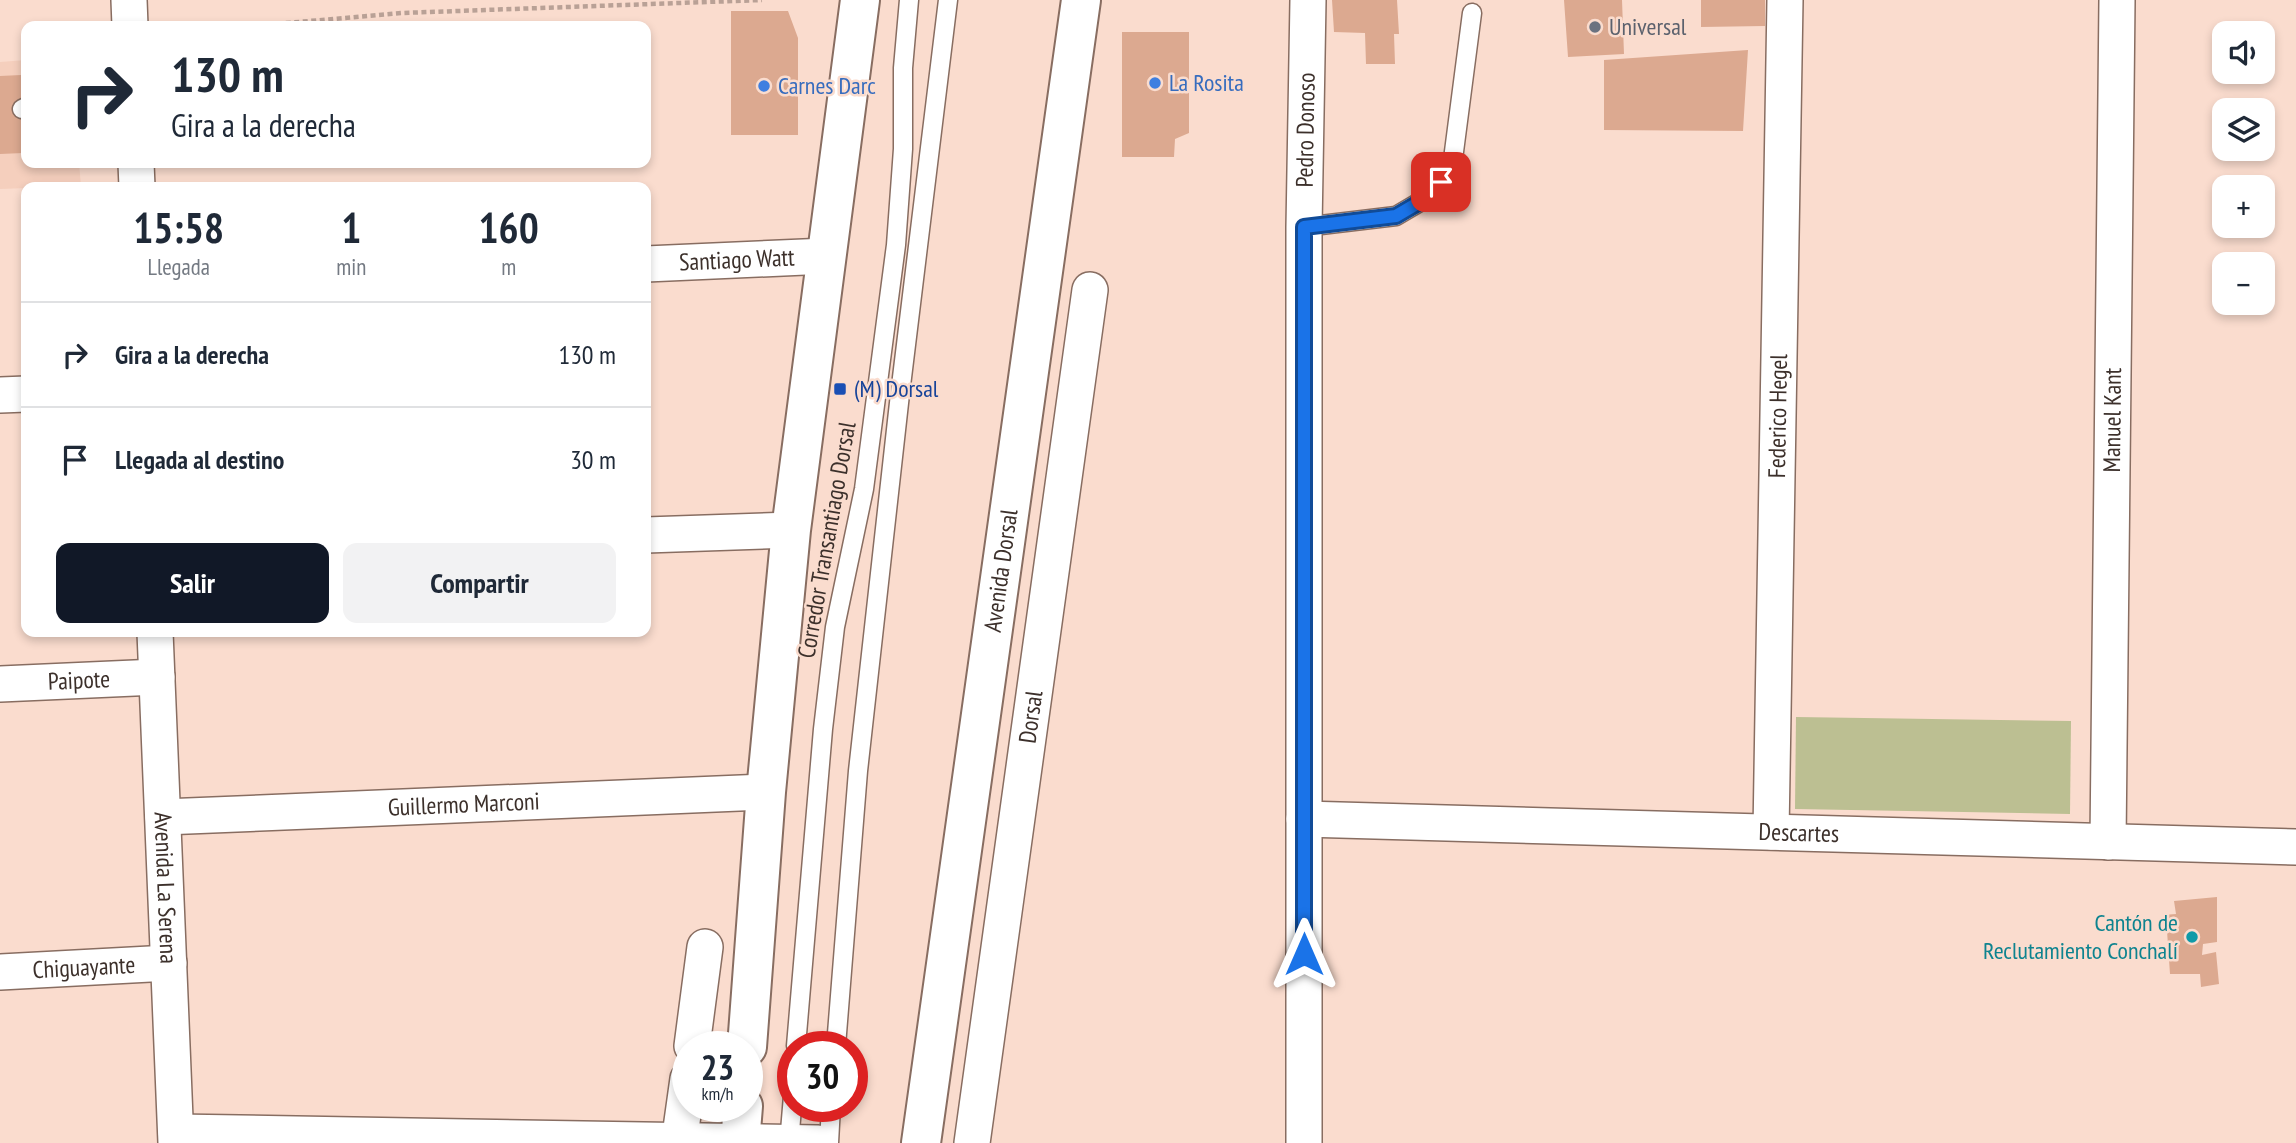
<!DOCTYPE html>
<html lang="es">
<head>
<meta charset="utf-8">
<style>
	:root { --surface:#fff; --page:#f2f2f3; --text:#1f2937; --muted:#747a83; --line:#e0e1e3; --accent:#111827 }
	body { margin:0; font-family:"PT Sans Narrow",sans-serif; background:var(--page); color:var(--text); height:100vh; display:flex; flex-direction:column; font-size:26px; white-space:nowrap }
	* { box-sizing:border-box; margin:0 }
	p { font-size:23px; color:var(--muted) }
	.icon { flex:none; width:38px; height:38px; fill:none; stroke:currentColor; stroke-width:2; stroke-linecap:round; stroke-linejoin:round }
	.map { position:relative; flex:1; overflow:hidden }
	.drawer { position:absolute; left:21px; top:182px; width:630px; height:455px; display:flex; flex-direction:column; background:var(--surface); border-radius:14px; box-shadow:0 4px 10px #0003 }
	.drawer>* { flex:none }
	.hud { position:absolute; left:21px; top:21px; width:630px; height:147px; border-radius:14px; box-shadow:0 4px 10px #0003; background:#fff; color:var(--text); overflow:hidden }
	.controls { position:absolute; left:2212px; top:21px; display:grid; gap:14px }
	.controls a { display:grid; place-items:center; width:63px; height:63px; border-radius:14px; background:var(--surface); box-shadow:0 4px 10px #0003; font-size:35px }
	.speed { position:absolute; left:672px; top:1031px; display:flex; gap:14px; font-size:35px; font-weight:700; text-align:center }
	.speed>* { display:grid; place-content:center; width:91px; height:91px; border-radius:50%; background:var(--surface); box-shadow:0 4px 10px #0003; line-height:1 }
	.speed small { font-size:18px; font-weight:400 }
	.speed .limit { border:10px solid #d22; background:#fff; color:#111 }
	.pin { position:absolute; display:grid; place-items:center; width:60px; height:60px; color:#fff; margin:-30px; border-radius:14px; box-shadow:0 4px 10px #0006 }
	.me { position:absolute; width:77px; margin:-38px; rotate:0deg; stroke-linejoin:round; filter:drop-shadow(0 0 5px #0008) }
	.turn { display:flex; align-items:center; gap:24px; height:147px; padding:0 35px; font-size:32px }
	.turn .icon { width:91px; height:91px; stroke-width:2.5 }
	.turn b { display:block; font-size:49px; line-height:60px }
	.eta { display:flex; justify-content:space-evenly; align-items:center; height:119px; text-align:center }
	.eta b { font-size:42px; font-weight:800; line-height:49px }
	.cta { display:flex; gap:14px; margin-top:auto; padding:14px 35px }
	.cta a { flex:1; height:80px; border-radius:14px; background:var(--accent); color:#fff; font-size:28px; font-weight:800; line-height:80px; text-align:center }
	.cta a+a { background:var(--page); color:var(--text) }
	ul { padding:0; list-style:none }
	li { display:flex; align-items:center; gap:21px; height:105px; padding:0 35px; border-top:2px solid var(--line) }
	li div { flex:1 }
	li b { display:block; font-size:26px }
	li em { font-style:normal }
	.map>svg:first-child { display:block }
</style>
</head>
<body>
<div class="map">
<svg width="2296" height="1143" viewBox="0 0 2296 1143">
	<rect width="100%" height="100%" fill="#fadcce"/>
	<!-- built -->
	<path fill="#f5cfbd" d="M26,60v103h53l2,23 -81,3v-127z"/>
	<!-- green -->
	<path fill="#bcbf92" d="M1796,717l275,4 -1,93 -275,-5z"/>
	<!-- building -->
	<path fill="#dca990" d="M1332,0h65l2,34h-5l1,30h-29l-1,-31 -31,-1z
		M1564,0h58l2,54 -56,3z
		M1701,0h64v26l-64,1z
		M731,11h57l10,27v97h-67z
		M1122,32h67v101l-14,6 -1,18h-52z
		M1748,50l-5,81 -139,-1v-70z
		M21,75l2,78 -23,1v-78z
		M2217,897v45l-14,2 -1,11 14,-3 3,32 -18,3 -1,-13h-30l-3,-43 10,-2v-3l-13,1 -1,-12 13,-1 -2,-13z"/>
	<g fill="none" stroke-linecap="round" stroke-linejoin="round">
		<!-- service casing -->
		<g stroke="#886d61" stroke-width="21">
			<path id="service" d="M22,109l4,-2
				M1304,227l92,-11 34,-20 22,-29 20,-154
				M796,1046l27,-317 12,-102 29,-138 32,-244 7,-96v-81l6,-68
				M836,1046l22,-275 42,-377 48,-394
				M789,1143l4,-47
				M829,1143l2,-37"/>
		</g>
		<!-- minor casing -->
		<g stroke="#886d61" stroke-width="38">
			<g id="minor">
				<path d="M129,0l1,26"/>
				<path d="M136,163l1,24"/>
				<path id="s1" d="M646,264l181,-8"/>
				<path d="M0,395l26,-1"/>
				<path d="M646,535l145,-5"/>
				<path id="s2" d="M155,632l21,511"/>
				<path id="s3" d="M0,684l157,-7"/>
				<path id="s4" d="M163,817l603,-25"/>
				<path id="s5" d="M1304,819l992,28"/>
				<path id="s6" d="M1771,832l14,-832"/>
				<path id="s7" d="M2108,842l9,-842"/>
				<path id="s8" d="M0,972l169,-9"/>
				<path d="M692,1046l13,-99"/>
				<path d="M176,1132l642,11"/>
				<path d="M679,1143l9,-64"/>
				<path id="s9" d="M972,1143l118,-853"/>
				<path id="s10" d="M1304,1143v-916l4,-227"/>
			</g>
		</g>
		<!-- primary casing -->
		<g stroke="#886d61" stroke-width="42">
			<g id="primary">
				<path d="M747,1047l19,-255 25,-262 69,-530"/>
				<path d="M740,1143l3,-37"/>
				<path id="s11" d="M921,1143l160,-1143"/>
			</g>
		</g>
		<!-- path -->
		<path stroke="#b9a196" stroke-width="4.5" stroke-dasharray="5 3.5" stroke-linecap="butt" d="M252,26l150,-13 360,-13"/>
		<!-- service -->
		<use href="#service" stroke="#fff" stroke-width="18"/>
		<!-- minor -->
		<use href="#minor" stroke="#fff" stroke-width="35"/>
		<!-- primary -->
		<use href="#primary" stroke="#fff" stroke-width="38"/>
	</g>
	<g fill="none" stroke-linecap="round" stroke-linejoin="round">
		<!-- route casing -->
		<g stroke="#114b97" stroke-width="18">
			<path id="route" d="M1304,954v-727l92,-11 34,-20 11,-14"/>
		</g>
		<!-- route -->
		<use href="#route" stroke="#1a73e8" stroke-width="12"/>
	</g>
	<!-- markers -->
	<circle fill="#6b7280" stroke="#fadcce" stroke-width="2.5" cx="1595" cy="27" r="7"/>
	<g fill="#3f7fe0" stroke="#fadcce" stroke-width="2.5">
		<circle cx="1155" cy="83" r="7"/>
		<circle cx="764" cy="86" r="7"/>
	</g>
	<rect fill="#1a4fb4" stroke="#fadcce" stroke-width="2.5" x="833" y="382" width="14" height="14" rx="3.5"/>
	<circle fill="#0f9aa8" stroke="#fadcce" stroke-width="2.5" cx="2192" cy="937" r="7"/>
	<g text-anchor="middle" stroke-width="5" stroke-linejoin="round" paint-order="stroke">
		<!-- worship labels -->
		<g font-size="24" fill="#5b616d" stroke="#fadcce" text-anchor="start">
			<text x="1609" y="35">Universal</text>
		</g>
		<!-- shop labels -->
		<g font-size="24" fill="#366cbe" stroke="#fadcce" text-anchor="start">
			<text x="1169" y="91">La Rosita</text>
			<text x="778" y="94">Carnes Darc</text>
		</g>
		<!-- street labels -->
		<g font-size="24" fill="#3c302b" stroke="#fadcce">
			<text dy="8" stroke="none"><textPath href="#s10" startOffset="1013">Pedro Donoso</textPath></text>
			<text dy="8" stroke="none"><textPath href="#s1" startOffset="91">Santiago Watt</textPath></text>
			<text dy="8" stroke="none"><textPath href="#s6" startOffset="416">Federico Hegel</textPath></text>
			<text dy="8" stroke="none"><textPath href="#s7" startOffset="422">Manuel Kant</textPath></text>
			<text transform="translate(827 540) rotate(-80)" y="8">Corredor Transantiago Dorsal</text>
			<text dy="8" stroke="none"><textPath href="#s11" startOffset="578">Avenida Dorsal</textPath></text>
			<text dy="8" stroke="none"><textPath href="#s3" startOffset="79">Paipote</textPath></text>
			<text dy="8" stroke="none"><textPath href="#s9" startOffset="430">Dorsal</textPath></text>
			<text dy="8" stroke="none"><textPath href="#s4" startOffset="301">Guillermo Marconi</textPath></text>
			<text dy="8" stroke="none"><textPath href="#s5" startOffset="495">Descartes</textPath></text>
			<text dy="8" stroke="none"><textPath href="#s2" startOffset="256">Avenida La Serena</textPath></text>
			<text dy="8" stroke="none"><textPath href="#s8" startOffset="84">Chiguayante</textPath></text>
		</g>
		<!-- transit labels -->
		<g font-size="24" fill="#164399" stroke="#fadcce" text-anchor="start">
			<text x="854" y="397">(M) Dorsal</text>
		</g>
		<!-- culture labels -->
		<g font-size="24" fill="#0d838f" stroke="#fadcce" text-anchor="end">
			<text x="2178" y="931">Cantón de<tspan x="2178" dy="28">Reclutamiento Conchalí</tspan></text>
		</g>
	</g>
</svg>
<div class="controls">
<a><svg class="icon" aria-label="sound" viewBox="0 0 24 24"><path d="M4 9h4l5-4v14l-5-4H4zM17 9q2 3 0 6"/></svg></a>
<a><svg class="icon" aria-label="layers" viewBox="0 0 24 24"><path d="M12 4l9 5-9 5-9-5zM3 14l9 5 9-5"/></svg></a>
<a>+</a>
<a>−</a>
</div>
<div class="speed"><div>23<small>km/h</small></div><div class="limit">30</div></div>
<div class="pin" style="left:1441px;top:182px;background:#d93025"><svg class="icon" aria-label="arrive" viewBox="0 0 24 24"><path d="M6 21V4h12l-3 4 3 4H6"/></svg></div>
<svg class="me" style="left:1304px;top:954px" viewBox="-20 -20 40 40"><path d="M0-17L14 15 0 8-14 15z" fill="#1a73e8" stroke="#fff" stroke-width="4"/></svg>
<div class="hud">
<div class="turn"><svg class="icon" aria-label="right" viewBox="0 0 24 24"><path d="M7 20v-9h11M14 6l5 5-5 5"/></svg><div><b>130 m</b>Gira a la derecha</div></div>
</div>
<section class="drawer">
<div class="eta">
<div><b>15:58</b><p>Llegada</p></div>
<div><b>1</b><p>min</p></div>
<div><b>160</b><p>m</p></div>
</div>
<ul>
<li><svg class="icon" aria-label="right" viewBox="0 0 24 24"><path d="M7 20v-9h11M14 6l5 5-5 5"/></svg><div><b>Gira a la derecha</b></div><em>130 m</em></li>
<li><svg class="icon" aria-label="arrive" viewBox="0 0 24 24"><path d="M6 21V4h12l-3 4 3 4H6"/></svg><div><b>Llegada al destino</b></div><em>30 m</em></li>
</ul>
<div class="cta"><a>Salir</a><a>Compartir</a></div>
</section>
</div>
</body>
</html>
